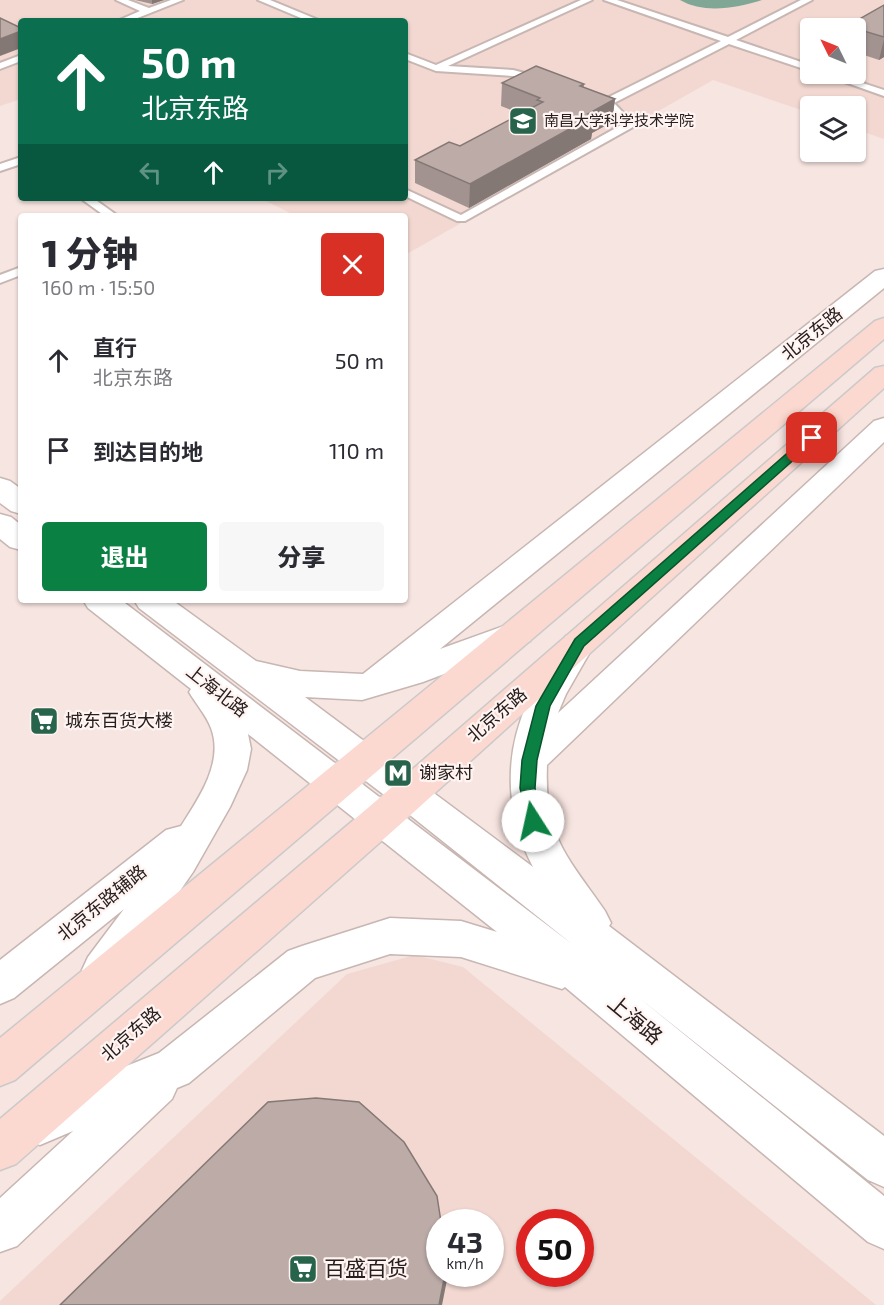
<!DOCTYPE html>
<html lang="zh">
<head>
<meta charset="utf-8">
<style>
	:root { --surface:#fff; --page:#f7f7f7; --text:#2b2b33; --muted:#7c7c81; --accent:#0b8043 }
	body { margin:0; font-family:"Exo 2","Noto Sans SC",sans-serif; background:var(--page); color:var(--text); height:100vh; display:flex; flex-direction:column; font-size:22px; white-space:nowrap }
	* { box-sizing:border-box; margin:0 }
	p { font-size:20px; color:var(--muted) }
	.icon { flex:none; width:33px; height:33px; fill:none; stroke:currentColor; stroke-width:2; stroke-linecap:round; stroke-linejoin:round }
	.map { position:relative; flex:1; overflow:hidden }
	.sheet { position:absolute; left:18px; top:213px; width:390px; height:390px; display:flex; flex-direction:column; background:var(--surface); border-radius:6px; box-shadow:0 2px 4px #0004 }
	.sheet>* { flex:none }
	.hud { position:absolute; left:18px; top:18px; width:390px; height:183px; border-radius:6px; box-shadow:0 2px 4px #0004; background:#0b6e4f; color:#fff; overflow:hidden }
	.needle { width:39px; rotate:313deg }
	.tools { position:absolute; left:800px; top:18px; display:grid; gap:12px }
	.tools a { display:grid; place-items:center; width:66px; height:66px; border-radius:6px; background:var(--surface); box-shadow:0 2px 4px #0004; font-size:30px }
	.speed { position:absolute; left:426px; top:1209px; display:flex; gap:12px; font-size:30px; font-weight:700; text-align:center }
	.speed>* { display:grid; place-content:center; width:78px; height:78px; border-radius:50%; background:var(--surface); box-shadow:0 2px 4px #0004; line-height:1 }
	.speed small { font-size:15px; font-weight:400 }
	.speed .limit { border:9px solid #d22; background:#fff; color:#111 }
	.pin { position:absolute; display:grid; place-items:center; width:51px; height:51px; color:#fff; margin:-26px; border-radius:12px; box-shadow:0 3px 9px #0006 }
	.me { position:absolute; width:66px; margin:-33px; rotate:350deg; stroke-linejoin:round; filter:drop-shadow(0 0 4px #0008) }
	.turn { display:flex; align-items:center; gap:21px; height:126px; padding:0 24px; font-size:27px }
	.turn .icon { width:78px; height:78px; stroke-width:2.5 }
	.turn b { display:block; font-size:42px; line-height:51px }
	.lanes { display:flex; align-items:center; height:57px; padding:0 24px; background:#0003; justify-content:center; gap:30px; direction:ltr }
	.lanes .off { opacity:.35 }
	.round { display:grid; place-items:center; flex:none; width:63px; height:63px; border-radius:6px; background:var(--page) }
	.head { display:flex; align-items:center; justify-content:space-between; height:102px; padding:0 24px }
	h1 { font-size:36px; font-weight:800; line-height:45px }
	.cta { display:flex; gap:12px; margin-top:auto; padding:12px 24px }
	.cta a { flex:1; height:69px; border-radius:6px; background:var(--accent); color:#fff; font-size:24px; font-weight:800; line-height:69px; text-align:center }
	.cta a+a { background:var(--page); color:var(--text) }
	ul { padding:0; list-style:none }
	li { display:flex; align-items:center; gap:18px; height:90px; padding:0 24px }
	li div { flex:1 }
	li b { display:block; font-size:22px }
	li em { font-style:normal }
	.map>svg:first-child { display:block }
</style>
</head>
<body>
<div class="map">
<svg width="884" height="1305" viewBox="0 0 884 1305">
	<rect width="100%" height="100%" fill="#f7e5e1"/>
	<!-- built -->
	<path fill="#f2d8d1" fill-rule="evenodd" d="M0,0h884v139l-29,-10v-23h-45v7l-97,-33 -308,175v-39h-109l-36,-18h145v-177h-384v78l-21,7zM810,28h45v46h-45z
		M415,955l48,12 413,338h-876v-4l347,-327zM440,1222h50v52h-50zM530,1222h50v52h-50z"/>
	<!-- water -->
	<path fill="#80a695" d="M680,0h82c-26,8 -58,14 -82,0z"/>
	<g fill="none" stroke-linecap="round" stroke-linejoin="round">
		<!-- lane casing -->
		<g stroke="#c7b6b2" stroke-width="4">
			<path id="lane" d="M116,0h12l21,8 22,-8h12l-53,21h-13l23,-10z
				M258,0h12l51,21h-13z
				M581,0h11l-144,66 65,4 31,8v4l-31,-6 -77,-5 -31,-12v-6l31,12z
				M604,0h13l111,37 73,-37h11l-76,40 74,25v6l-81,-27 -115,59 19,20v4l-168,94h-8l-52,-25v-7l56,26 162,-91 -19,-20 -14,-5v-4l17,3 114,-57z
				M21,55v6l-21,8v-6z
				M822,74h13l49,16v6z
				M21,157v7l-21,7v-7z
				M80,198h13l25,18h-13z
				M21,267v8l-21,8v-8z"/>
		</g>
		<!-- secondary casing -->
		<g stroke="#c7b6b2" stroke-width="3">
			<path id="secondary" d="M884,269v19l-444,361 78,-28 12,4 4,8 -4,8 -107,41 -61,18 -57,-3 228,170c-27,-51 -30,-110 -6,-163 11,-24 26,-45 39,-68l12,-3 12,3 4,9 -28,49 -8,19 316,-292 10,-3v24l-337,323c-3,72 20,91 58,146l6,12 -2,3 275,210v51l-16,-7 -230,-183 246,199v53l-16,-7 -303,-255 -3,2 -101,-32 -71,-3 -75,24 -126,105 -12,5 -5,11 -155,147 -17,6v-54l73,-67 -33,14 -16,-6 -6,-16 6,-16 135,-54 129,-102 14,-5 88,-28 71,3 36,11 -249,-198 3,15 -4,21 -17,37 -37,65 -77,111 -14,6 -14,-6 -6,-13 6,-13 36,-48 -110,89 -14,6v-44l166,-130 15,-4c18,-28 43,-64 30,-98 -5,-13 -15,-24 -22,-36l2,-3 -103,-81 -5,-8h38l451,344 -176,-140 -257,-196 -5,-8h38l84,61 44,10 63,3 512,-403z
				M0,478l10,3 11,8v25l-10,-3 -11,-8z
				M0,514l11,3 10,8v25l-11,-3 -10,-8z"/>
		</g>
		<!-- primary casing -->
		<g stroke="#cbc9c9" stroke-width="3">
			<path id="primary" d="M884,318v21l-869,741 -15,6v-48l875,-717z
				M884,366v22l-489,441 -379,335 -16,6v-51l369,-312 506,-439z"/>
		</g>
		<!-- lane -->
		<use href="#lane" fill="#fff" fill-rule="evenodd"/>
		<!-- secondary -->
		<use href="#secondary" fill="#fff" fill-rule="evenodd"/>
		<!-- primary -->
		<use href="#primary" fill="#fbd9d0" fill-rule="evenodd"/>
	</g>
	<!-- wall -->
	<path fill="#a29390" d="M135,0h29l-12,4z
		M884,5v52l-5,3 -24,-8v-24h-9l1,-2z
		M502,83l82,1v3l31,12 -3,23 -20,11 -1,6 -122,69 -54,-25v-23l45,-14 61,-32 -20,-8z"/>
	<!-- shaded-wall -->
	<path fill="#847875" d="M152,0h12l-12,4z
		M21,31v17l-21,8v-17z
		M884,39v18l-5,3z
		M615,99l-3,23 -20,11 -1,6 -122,69 1,-24z
		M445,1274h2v6l-5,25h-3z"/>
	<!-- building -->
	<path fill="#bcaba7" stroke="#847875" stroke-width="1.5" d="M884,5v32l-37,-11z
		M0,18l21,10v3l-21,8z
		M536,66l48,18 -4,2 35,13 -27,15 5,2 -123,68 -55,-24 34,-18 11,4 83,-44 -6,-2 3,-2 -38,-15z
		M316,1098l43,4 45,40 33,54 4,26h-1v52h5l-6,31h-379l208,-203z"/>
	<!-- route -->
	<path fill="#0b8043" stroke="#07532c" stroke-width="1.5" d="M812,434l6,4 -2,2 -232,206 -34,60 -13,54 -2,28 6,33 -2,4 -6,2 -5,-2 -8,-37 2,-28 14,-54 39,-67 233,-204z"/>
	<!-- icons -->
	<defs>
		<g id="university-square" transform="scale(1.5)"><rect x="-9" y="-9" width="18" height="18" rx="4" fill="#28634c" stroke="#fff4f1"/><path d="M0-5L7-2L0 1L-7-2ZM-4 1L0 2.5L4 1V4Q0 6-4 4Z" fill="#fff"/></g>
		<g id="supermarket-square" transform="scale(1.5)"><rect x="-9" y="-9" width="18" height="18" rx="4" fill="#28634c" stroke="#fff4f1"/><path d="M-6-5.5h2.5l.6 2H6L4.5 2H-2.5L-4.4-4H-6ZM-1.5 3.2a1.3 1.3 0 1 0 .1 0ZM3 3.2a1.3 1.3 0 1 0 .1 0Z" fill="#fff"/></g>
		<g id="metro-square" transform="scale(1.5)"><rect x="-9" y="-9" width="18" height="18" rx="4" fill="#28634c" stroke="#fff4f1"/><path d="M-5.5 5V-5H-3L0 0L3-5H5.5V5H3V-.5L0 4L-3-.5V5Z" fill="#fff"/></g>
	</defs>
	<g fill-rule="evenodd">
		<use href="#university-square" x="523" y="121"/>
		<use href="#supermarket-square" x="44" y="721"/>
		<use href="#metro-square" x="398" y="773"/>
		<use href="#supermarket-square" x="303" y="1269"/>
	</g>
	<g text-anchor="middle" stroke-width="4.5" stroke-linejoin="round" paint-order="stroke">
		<!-- far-poi labels -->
		<g font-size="15" fill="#27201f" stroke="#fff4f1" text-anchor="start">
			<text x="544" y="126">南昌大学科学技术学院</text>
		</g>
		<!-- street labels -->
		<g font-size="18" fill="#27201f" stroke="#fff4f1">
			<text transform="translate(812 334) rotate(-39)" y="6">北京东路</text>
			<text transform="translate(217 691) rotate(38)" y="6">上海北路</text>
			<text transform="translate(497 715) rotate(-41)" y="6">北京东路</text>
			<text transform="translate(102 903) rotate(-39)" y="6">北京东路辅路</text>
			<text transform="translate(131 1034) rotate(-41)" y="6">北京东路</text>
		</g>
		<!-- poi labels -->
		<g font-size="18" fill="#27201f" stroke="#fff4f1" text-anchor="start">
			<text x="65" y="727">城东百货大楼</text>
			<text x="419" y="779">谢家村</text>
		</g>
		<!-- near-street labels -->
		<g font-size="21" fill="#27201f" stroke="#fff4f1">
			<text transform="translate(635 1020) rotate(40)" y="7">上海路</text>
		</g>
		<!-- near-poi labels -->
		<g font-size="21" fill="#27201f" stroke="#fff4f1" text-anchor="start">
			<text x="324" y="1276">百盛百货</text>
		</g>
	</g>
</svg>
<div class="tools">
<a><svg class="needle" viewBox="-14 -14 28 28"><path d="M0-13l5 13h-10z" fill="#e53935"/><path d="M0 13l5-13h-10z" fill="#7c7c81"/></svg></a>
<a><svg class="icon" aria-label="layers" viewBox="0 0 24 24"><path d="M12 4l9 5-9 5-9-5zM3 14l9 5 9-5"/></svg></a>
</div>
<div class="speed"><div>43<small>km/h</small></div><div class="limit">50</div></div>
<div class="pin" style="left:812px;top:438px;background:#d93025"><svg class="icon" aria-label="arrive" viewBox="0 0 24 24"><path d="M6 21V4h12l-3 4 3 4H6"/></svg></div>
<svg class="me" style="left:533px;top:821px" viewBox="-20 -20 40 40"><circle r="19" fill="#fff"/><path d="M0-13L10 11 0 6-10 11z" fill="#0b8043"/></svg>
<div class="hud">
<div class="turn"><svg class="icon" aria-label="ahead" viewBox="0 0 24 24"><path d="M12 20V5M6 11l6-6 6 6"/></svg><div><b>50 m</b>北京东路</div></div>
<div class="lanes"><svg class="icon off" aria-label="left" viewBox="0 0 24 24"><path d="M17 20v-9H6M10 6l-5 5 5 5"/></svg><svg class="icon" aria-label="ahead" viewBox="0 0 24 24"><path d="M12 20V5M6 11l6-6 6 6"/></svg><svg class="icon off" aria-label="right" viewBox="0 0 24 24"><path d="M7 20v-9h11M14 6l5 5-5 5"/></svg></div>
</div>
<section class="sheet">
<div class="head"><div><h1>1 分钟</h1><p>160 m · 15:50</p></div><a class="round" style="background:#d93025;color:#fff"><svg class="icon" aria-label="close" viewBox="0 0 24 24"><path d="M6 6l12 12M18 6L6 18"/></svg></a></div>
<ul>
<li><svg class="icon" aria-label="ahead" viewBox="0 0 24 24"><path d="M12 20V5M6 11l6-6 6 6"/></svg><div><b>直行</b><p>北京东路</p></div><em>50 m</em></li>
<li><svg class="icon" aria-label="arrive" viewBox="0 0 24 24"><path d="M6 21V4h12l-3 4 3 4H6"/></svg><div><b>到达目的地</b></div><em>110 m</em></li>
</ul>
<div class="cta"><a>退出</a><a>分享</a></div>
</section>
</div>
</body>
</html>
